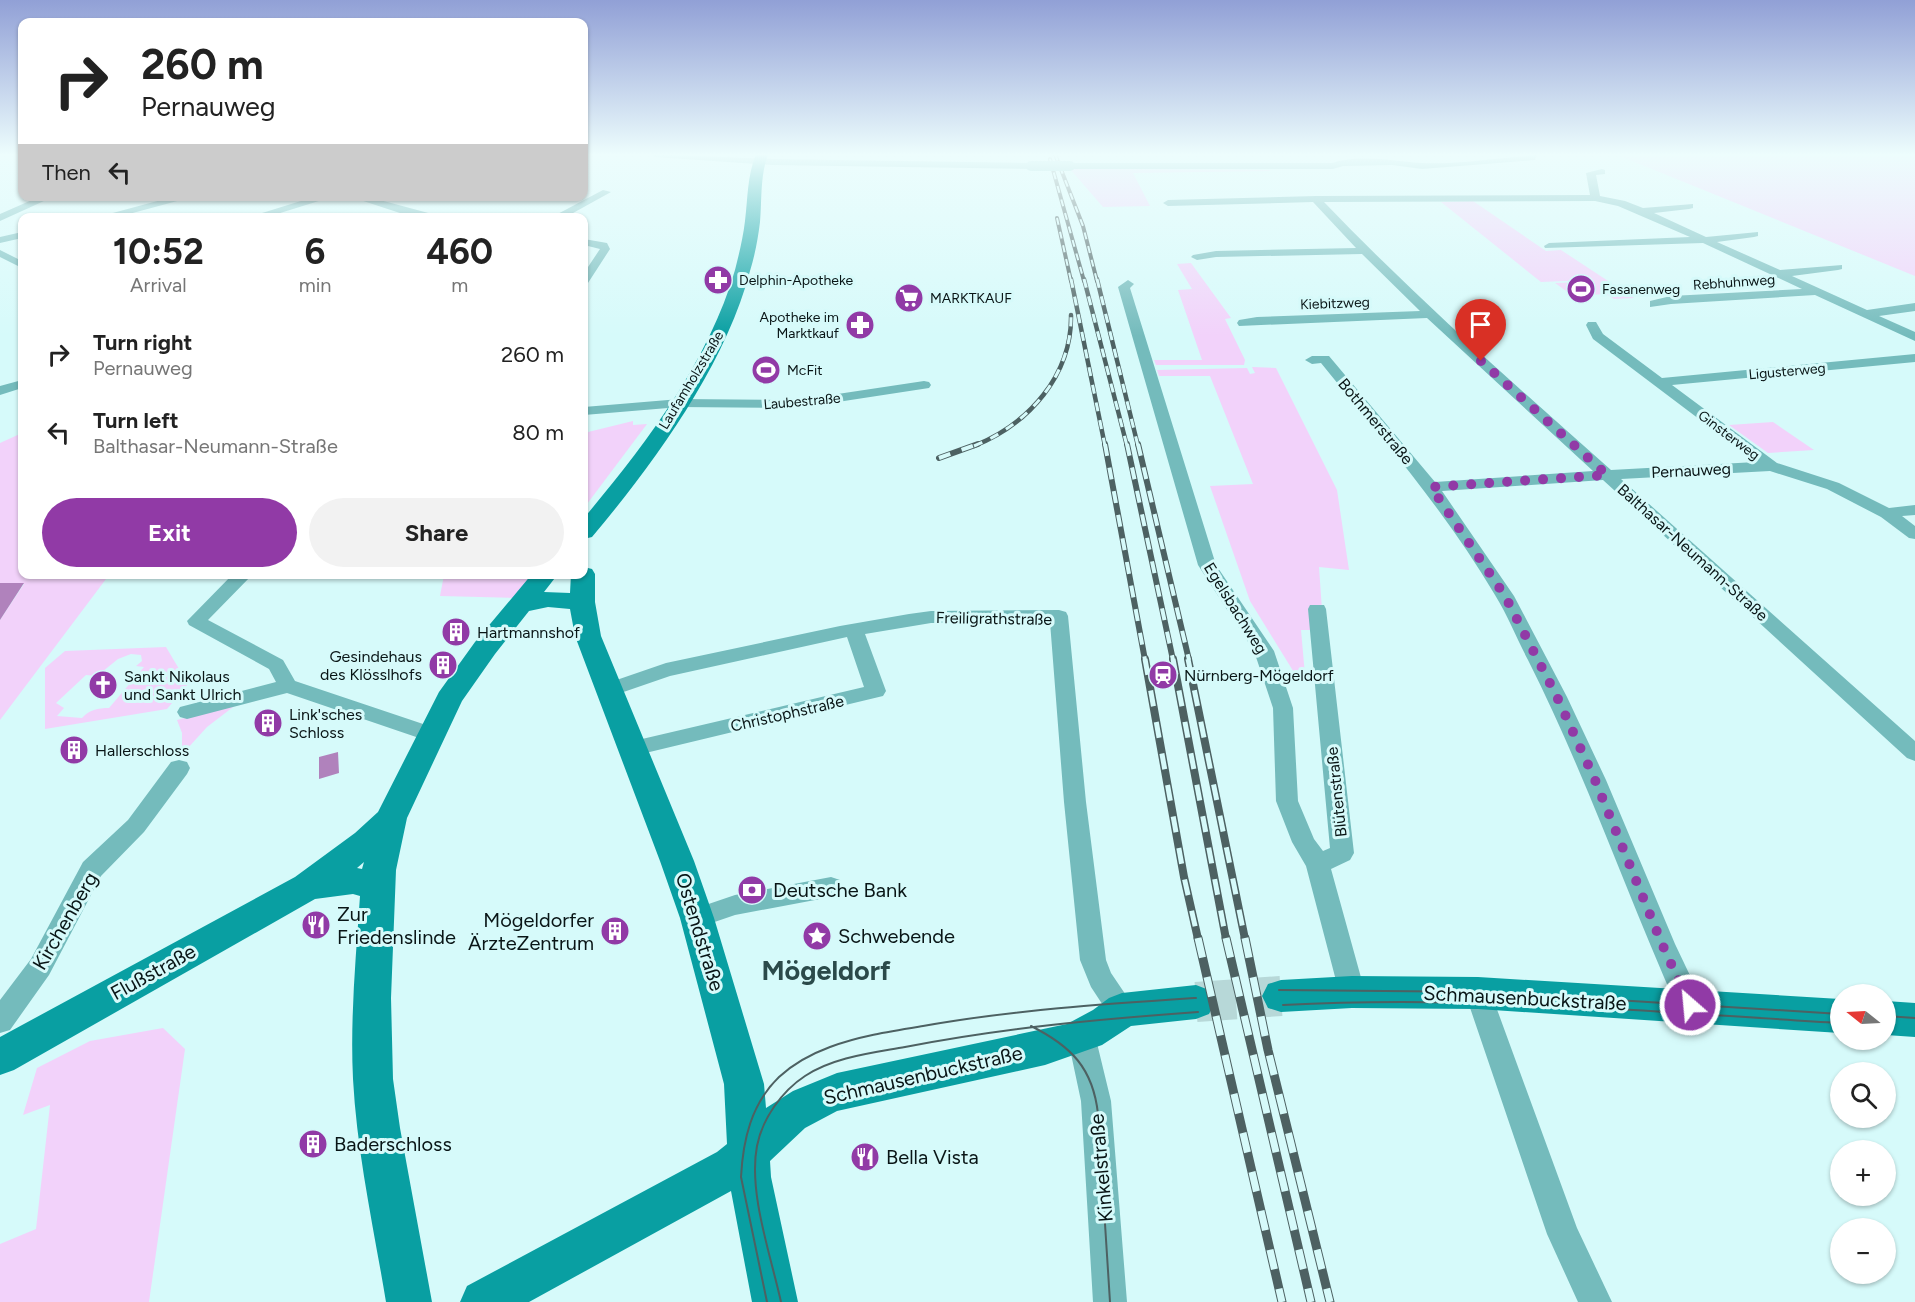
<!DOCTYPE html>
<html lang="en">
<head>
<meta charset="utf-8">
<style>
	:root { --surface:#fff; --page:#f2f2f2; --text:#222; --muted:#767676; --accent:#913aa6 }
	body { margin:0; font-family:Figtree,sans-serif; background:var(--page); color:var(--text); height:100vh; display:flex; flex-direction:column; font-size:22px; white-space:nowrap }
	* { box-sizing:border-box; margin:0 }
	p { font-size:20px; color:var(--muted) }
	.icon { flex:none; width:33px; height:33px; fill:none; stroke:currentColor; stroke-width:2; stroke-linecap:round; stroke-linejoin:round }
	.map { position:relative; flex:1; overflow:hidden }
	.details { position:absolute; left:18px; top:213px; width:570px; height:366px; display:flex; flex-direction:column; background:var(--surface); border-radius:12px; box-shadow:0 2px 4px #0004 }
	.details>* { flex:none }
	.banner { position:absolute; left:18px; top:18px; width:570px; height:183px; border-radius:12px; box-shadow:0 2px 4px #0004; background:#fff; color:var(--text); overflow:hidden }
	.needle { width:39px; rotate:288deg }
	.buttons { position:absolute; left:1830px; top:984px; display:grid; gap:12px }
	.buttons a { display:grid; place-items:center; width:66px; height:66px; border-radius:50%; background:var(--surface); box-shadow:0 2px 4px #0004; font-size:30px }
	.pin { position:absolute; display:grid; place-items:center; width:51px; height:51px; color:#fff; margin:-62px -26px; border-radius:50% 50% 50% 0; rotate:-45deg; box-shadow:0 0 6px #0007 }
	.pin .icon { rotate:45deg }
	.me { position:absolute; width:66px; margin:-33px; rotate:333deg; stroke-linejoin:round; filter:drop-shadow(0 0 4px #0008) }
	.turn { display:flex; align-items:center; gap:21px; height:126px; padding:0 24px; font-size:27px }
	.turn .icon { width:78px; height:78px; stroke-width:2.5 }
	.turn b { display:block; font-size:42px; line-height:51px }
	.then { display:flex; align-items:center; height:57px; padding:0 24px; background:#0003; gap:12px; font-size:22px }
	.eta { display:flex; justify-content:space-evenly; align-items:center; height:102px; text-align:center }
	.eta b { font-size:36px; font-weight:700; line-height:42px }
	.cta { display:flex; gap:12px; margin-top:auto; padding:12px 24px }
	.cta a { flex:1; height:69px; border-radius:36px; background:var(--accent); color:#fff; font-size:24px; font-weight:700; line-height:69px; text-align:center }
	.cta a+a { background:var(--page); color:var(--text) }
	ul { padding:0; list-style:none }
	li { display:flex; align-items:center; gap:18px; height:78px; padding:0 24px }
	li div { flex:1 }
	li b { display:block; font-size:22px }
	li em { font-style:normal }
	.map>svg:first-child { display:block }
</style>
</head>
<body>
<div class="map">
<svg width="1915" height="1302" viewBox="0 0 1915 1302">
	<rect width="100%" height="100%" fill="#d6fafa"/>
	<!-- green -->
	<path fill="#f2d2fa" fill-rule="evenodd" d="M1615,154h300v122z
		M1070,169l199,1 1,1 -137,2 17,33 -47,1z
		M1473,201l73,50 15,-1 73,48 -20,1 -8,-5 -33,2 -18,-13 32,-1 -1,-2 -45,2 -100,-80z
		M1191,263l40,55 -6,1 20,41 -1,5h-88l-2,-5h48l-24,-70 14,-1 -15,-25z
		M1252,367l24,1 61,122 12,80 -30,-3 3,43 -9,20h-12l4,45 -10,-1 -45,-73 -40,-115 43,-2 -43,-108h-51l-2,-6 90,-2 3,6 5,-1z
		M633,421v4l14,-1 -63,84v-75z
		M1773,422l41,28 -46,3 -39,-28z
		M22,433v141l87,1 -109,145v-100l24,-36 -24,-1v-140z
		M444,575h89l-18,23 -75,-2z
		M166,647l22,37 -21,25 -122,20v-61l20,-17zM131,654l10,1 1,6 -6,5 8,1 -35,41c-11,0 -20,2 -27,10l-25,-2 7,-8 -8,-5 30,-28 11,1 21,-17z
		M237,704l-30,23 -20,22 -5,1v-17l-5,-13z
		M163,1028l22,21 -36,253h-149v-58l36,-15 14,-124 -27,10 14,-47 53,-27z"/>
	<!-- water -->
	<path fill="#b082bc" d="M0,583h24l-24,37z
		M338,752l1,21 -20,6v-22z"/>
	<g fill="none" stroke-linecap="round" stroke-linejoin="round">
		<!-- secondary-tunnel -->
		<path stroke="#b7d8d8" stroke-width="40" stroke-dasharray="40 20" stroke-linecap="butt" d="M1196,1002l85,-6"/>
		<!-- street -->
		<path fill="#74bbbc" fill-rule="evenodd" d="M651,154l122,5 258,4 5,3 -5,3 -258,-4 -118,-8z
			M1529,154h8l-2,6 -113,9 -30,-4 -49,1 -10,3h-263l-5,-3 5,-3h262c28,-9 60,-2 89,0 32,2 74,-5 107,-7z
			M1602,169l3,1v4l-9,1 4,21 25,5 18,7 50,-4v4l-4,1 -35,4 52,24 52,-5v4l-4,1 -37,5 63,28 62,-5v4l-4,1 -46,6 75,34 48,-7v8l-36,5 36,16v9l-100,-46 -144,9 -21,3v-6l21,-5 131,-7 -99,-46 -158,5 -1,-2 5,-3 141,-6 -72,-31 -23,-5 -271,1c91,95 189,181 287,268l145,-8 -163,-123 -7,-14 2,-3h8l7,12 59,44 253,-24v8l-243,23 105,78 62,20 50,25 26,-3v10l-13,1 13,10v13l-6,-1 -28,-21 -54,-28 -57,-18 -149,8 294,262v20l-8,-3 -304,-278 -161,11 72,105 53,101 39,83 69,164 30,63 -4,9 -10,3 -10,-3 -4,-9c-51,-115 -92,-234 -149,-347 -11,-21 -20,-44 -33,-65 -49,-83 -113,-157 -174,-232l-9,1 -7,-4 7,-4h17l106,126 158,-11 -166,-153 -188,8 -2,-3 2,-3 18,-3 163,-6 -58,-57 -146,3 -19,3 -6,-3 2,-2 23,-4 140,-3 -43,-46 -145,4 -5,-3 5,-3 148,-4 274,-1 -4,-22z
			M603,190l8,2 -47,26h-14z
			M41,196h14l-55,25v-7z
			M176,196h20l-82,22h-20z
			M317,196h18l-71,22h-18z
			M348,196h17l82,22 -41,-3z
			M22,232v6l-22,5v-6z
			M584,239l23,4 3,6 -22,34 -4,1v-11l16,-24 -16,-4z
			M0,250l22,11v7l-22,-11z
			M1128,280l6,4 -4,4 86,277 58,86 19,57 5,93 16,38 9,12 7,-3 -22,-239 2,-4h14l2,4 28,244 -4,7 -19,9 34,123 -4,8 -9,4 -9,-4 -4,-8 -33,-126 -14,-24 -16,-41 -3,-93 -19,-57 -56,-86 -80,-278z
			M22,380v8l-22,7v-9z
			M924,381l5,1 2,3 -2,3 -98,15 -54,5 -97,-1 -96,8v-8l96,-8 97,1 54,-5z
			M233,574h20l-45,46 75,40 12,21 143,48 3,5 -3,5 -8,2 -8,-2 -135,-46 -100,26 -7,-2 -3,-5 3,-5 96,-25 -7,-13 -80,-44 -2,-4z
			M1059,610l7,2 2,4 18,186 20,158 5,13 25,37 -4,9 -10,3 -10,-3 -21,-32 -11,-27 -16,-158 -14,-180 -119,1 -66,11 21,57 -3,5 -250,60 -8,-3 -3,-5 3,-5 239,-56 -17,-50 -177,39 -61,21 -7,-2 -3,-5 3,-5 64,-22 174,-37 69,-12 22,-3z
			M179,760l8,2 3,6 -3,6 -43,58 -43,44 -52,99 -39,55 -10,3v-33l31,-41 52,-97 45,-42 43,-58z
			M831,877l9,3 3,7 -3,7 -9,3 -96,18 -38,13 -9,-3 -4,-7 4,-7 47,-16z
			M1478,981l9,4 4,8 86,235 35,74h-34l-31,-68 -82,-241 4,-8z
			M1081,1022l10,4 4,9 16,66 16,201h-34l-12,-201 -14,-66 4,-9z"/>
		<!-- secondary -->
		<path fill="#099fa2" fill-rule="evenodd" d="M756,154h12c-8,23 -6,44 -8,68 -2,16 -5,33 -10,49 -25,95 -95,191 -158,266l-8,2v-21c61,-73 124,-155 151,-248 4,-16 8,-32 10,-49 3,-24 2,-44 11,-67z
			M584,567l8,2 3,5v28l6,34 93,225 20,57 50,166 2,24 27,-17 44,-18 230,-49 26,-14 16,-12 13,-5 74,-8 13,5 6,12 -6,12 -13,5 -65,7 -29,19 -57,20 -208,46 -32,17 -35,33 1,16 27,125h-46l-21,-111 -202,111h-69l7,-16 250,-134 10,-8 -3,-60 -44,-166 -20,-57 -85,-225 -5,-27 -22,-2 -19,4 -34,43 -33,47 -55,117 -11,52 -5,128 2,81 7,49 32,174h-46c-12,-73 -29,-148 -33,-223 -3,-61 3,-122 7,-183l-7,-2 -38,5 -301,171 -14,5v-38l295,-160 60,-44 23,-21 61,-120 36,-50 57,-68h26l-14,18 26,1 1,-19h13zM364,862l-2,7 -5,-1z
			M1352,976l126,1 362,22v34l-362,-24 -126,-1 -71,4 -13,-4 -6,-12 6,-12 13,-4z
			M1886,1001l29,2v34l-29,-2z"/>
		<!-- tram -->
		<path stroke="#4d6162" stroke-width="2" d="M1279,990l211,2 350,22
			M1283,1005c186,-10 371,7 557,18
			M1886,1016l29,2
			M1031,1026c40,20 62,42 67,88l12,188
			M767,1302l-26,-125c2,-37 10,-73 38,-100 14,-13 32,-23 51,-30 29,-11 62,-16 93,-21 90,-16 182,-22 273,-28
			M781,1302c-10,-46 -33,-110 -24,-156 5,-27 25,-55 48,-70 29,-19 67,-23 100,-29 97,-19 195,-28 293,-35"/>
		<!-- rail-far4 casing -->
		<g stroke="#4d6162" stroke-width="4">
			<path id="rail-far4" d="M1055,154l28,72 14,55
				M1050,159l34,122
				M1057,218l14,63"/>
		</g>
		<!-- rail-far3 casing -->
		<g stroke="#4d6162" stroke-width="4.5">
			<path id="rail-far3" d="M1071,279l34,167
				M1084,279l43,167
				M1097,279l41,167
				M974,446c55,-22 98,-71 97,-131"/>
		</g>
		<!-- rail-far2 casing -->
		<g stroke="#4d6162" stroke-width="6">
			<path id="rail-far2" d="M1105,444l40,216
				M1127,444l46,216
				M1138,444l51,216
				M939,458l39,-14"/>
		</g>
		<!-- rail-far1 casing -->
		<g stroke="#4d6162" stroke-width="8">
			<path id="rail-far1" d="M1145,659l39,218 14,62
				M1173,659l53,280
				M1188,659l57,280"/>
		</g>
		<!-- rail casing -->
		<g stroke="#4d6162" stroke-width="9">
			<path id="rail" d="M1198,938l84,364
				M1226,938l85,364
				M1245,938l23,112 62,252"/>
		</g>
		<!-- rail-far4 -->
		<use href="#rail-far4" stroke="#d6fafa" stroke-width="2" stroke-dasharray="7" stroke-linecap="butt"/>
		<!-- rail-far3 -->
		<use href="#rail-far3" stroke="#d6fafa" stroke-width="3" stroke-dasharray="9" stroke-linecap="butt"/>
		<!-- rail-far2 -->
		<use href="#rail-far2" stroke="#d6fafa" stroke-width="4" stroke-dasharray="12" stroke-linecap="butt"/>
		<!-- rail-far1 -->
		<use href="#rail-far1" stroke="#d6fafa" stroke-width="5" stroke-dasharray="16" stroke-linecap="butt"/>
		<!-- rail -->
		<use href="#rail" stroke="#d6fafa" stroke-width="7" stroke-dasharray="20" stroke-linecap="butt"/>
		<!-- street-bridge -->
		<path stroke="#74bbbc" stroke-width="10" d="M1031,166h39"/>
	</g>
	<!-- sky -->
	<linearGradient id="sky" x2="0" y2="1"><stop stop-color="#91a0d6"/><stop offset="0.46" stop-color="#edfdfd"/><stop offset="1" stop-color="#edfdfd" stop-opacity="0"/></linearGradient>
	<rect width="1915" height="336" fill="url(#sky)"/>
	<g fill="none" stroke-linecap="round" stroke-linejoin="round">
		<!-- route -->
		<path stroke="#913aa6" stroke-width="10" stroke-dasharray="0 18" d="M1481,361l126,114 -176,12 74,109 52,101 38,83 67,164 28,61"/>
	</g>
	<!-- icons -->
	<defs>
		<g id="pharmacy-disc" transform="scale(1.5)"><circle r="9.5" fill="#913aa6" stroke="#d6fafa"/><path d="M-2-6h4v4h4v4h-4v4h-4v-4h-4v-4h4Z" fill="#fff"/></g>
		<g id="stadium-disc" transform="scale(1.5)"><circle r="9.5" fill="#913aa6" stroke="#d6fafa"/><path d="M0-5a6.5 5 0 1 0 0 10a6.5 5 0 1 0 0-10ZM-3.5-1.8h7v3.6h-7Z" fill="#fff"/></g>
		<g id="supermarket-disc" transform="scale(1.5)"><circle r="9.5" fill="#913aa6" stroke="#d6fafa"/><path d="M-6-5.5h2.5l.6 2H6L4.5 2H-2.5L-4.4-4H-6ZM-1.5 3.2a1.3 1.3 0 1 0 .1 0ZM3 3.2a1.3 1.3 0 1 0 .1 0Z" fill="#fff"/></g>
		<g id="building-disc" transform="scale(1.5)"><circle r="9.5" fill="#913aa6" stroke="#d6fafa"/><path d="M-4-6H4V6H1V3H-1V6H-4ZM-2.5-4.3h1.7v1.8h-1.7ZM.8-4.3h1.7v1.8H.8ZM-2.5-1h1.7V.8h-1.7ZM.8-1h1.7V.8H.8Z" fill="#fff"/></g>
		<g id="station-disc" transform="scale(1.5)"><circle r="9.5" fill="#913aa6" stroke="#d6fafa"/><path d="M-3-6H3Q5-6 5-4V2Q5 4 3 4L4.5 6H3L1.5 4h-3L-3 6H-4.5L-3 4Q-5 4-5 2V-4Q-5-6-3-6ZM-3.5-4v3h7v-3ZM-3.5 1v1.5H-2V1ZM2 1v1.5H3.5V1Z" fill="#fff"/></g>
		<g id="church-disc" transform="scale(1.5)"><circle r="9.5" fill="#913aa6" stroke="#d6fafa"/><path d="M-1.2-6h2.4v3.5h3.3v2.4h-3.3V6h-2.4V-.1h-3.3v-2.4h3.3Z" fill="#fff"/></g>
		<g id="bank-disc" transform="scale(1.5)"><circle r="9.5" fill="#913aa6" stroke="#d6fafa"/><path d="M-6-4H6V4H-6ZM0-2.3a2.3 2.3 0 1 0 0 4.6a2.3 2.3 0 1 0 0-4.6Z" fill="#fff"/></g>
		<g id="restaurant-disc" transform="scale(1.5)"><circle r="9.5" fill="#913aa6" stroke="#d6fafa"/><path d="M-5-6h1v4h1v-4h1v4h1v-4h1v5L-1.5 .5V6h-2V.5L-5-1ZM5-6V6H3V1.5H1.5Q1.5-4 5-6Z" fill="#fff"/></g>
		<g id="sight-disc" transform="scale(1.5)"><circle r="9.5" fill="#913aa6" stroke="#d6fafa"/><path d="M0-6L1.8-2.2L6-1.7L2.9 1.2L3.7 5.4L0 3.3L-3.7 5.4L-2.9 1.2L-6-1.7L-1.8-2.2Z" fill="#fff"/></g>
	</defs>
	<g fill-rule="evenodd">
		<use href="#pharmacy-disc" x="718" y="280"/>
		<use href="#stadium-disc" x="1581" y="289"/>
		<use href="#supermarket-disc" x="909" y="298"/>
		<use href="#pharmacy-disc" x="860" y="325"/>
		<use href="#stadium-disc" x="766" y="370"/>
		<use href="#building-disc" x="456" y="632"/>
		<use href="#building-disc" x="443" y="665"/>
		<use href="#station-disc" x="1163" y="675"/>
		<use href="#church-disc" x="103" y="685"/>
		<use href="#building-disc" x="268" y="723"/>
		<use href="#building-disc" x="74" y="750"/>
		<use href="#bank-disc" x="752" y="890"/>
		<use href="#restaurant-disc" x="316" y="925"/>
		<use href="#building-disc" x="615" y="931"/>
		<use href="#sight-disc" x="817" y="936"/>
		<use href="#building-disc" x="313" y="1144"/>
		<use href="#restaurant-disc" x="865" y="1157"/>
	</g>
	<g text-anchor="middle" stroke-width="6" stroke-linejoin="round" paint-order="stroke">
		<!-- far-poi labels -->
		<g font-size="14" fill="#091516" stroke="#d6fafa" text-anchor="start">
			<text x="739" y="285">Delphin-Apotheke</text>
			<text x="1602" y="294">Fasanenweg</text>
			<text x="930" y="303">MARKTKAUF</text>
			<text x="839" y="322" text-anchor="end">Apotheke im<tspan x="839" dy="16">Marktkauf</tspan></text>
			<text x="787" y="375">McFit</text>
		</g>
		<!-- far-street labels -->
		<g font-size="14" fill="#091516" stroke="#d6fafa">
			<text transform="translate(1734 282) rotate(-4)" y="5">Rebhuhnweg</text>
			<text transform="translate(1335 303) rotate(-2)" y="5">Kiebitzweg</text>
			<text transform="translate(1787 371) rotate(-5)" y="5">Ligusterweg</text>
			<text transform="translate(691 380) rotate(-59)" y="5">Laufamholzstraße</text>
			<text transform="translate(802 401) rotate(-5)" y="5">Laubestraße</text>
			<text transform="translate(1729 435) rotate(37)" y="5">Ginsterweg</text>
		</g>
		<!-- street labels -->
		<g font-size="16" fill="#091516" stroke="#d6fafa">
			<text transform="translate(1376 421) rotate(50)" y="6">Bothmerstraße</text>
			<text transform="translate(1691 470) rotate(-3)" y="6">Pernauweg</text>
			<text transform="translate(1693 552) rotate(42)" y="6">Balthasar-Neumann-Straße</text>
			<text transform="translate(1236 608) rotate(58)" y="6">Egelsbachweg</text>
			<text transform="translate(994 618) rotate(1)" y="6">Freiligrathstraße</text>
			<text transform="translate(787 713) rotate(-13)" y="6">Christophstraße</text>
			<text transform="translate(1336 792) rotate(-96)" y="6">Blütenstraße</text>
		</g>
		<!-- poi labels -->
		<g font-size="16" fill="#091516" stroke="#d6fafa" text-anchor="start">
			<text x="477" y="638">Hartmannshof</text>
			<text x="422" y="662" text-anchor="end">Gesindehaus<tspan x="422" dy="18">des Klösslhofs</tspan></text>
			<text x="1184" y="681">Nürnberg-Mögeldorf</text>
			<text x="124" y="682">Sankt Nikolaus<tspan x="124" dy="18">und Sankt Ulrich</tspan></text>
			<text x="289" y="720">Link'sches<tspan x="289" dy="18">Schloss</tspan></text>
			<text x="95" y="756">Hallerschloss</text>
		</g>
		<!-- near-poi labels -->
		<g font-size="20" fill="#091516" stroke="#d6fafa" text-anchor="start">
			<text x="773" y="897">Deutsche Bank</text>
			<text x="337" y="921">Zur<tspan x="337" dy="23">Friedenslinde</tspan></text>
			<text x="594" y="927" text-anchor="end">Mögeldorfer<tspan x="594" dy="23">ÄrzteZentrum</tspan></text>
			<text x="838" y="943">Schwebende</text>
			<text x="334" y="1151">Baderschloss</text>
			<text x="886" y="1164">Bella Vista</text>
		</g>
		<!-- near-street labels -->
		<g font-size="20" fill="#091516" stroke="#d6fafa">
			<text transform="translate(65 921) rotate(-60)" y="7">Kirchenberg</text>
			<text transform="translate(700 932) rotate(73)" y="7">Ostendstraße</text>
			<text transform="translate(153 972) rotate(-29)" y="7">Flußstraße</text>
			<text transform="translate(1525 998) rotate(3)" y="7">Schmausenbuckstraße</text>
			<text transform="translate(923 1075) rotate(-13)" y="7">Schmausenbuckstraße</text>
			<text transform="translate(1101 1168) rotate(-95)" y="7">Kinkelstraße</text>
		</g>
		<!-- near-district labels -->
		<g font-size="27" font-weight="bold" fill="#2b4a4a" stroke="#d6fafa">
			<text x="826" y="980">Mögeldorf</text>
		</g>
	</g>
</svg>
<div class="buttons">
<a><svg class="needle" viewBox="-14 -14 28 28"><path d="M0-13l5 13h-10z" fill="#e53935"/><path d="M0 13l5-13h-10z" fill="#767676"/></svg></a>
<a><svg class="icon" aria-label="search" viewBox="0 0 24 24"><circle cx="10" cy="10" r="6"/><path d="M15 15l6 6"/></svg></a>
<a>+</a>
<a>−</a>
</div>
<div class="pin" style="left:1481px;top:361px;background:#d93025"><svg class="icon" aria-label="arrive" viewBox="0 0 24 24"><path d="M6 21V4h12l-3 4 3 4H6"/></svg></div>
<svg class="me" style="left:1690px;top:1005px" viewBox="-20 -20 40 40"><circle r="17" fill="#913aa6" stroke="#fff" stroke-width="3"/><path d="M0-11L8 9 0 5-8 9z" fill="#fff"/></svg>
<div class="banner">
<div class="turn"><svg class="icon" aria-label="right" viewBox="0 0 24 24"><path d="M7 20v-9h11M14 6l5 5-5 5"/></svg><div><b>260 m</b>Pernauweg</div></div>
<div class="then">Then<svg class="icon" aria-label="left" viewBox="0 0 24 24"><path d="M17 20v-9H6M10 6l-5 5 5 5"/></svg></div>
</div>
<section class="details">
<div class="eta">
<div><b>10:52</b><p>Arrival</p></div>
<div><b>6</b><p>min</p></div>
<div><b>460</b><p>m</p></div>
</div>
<ul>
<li><svg class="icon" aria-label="right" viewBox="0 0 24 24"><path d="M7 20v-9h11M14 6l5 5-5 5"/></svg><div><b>Turn right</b><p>Pernauweg</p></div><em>260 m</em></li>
<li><svg class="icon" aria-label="left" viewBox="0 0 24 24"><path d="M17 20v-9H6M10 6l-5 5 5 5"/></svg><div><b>Turn left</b><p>Balthasar-Neumann-Straße</p></div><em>80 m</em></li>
</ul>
<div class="cta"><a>Exit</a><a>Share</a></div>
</section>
</div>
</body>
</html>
